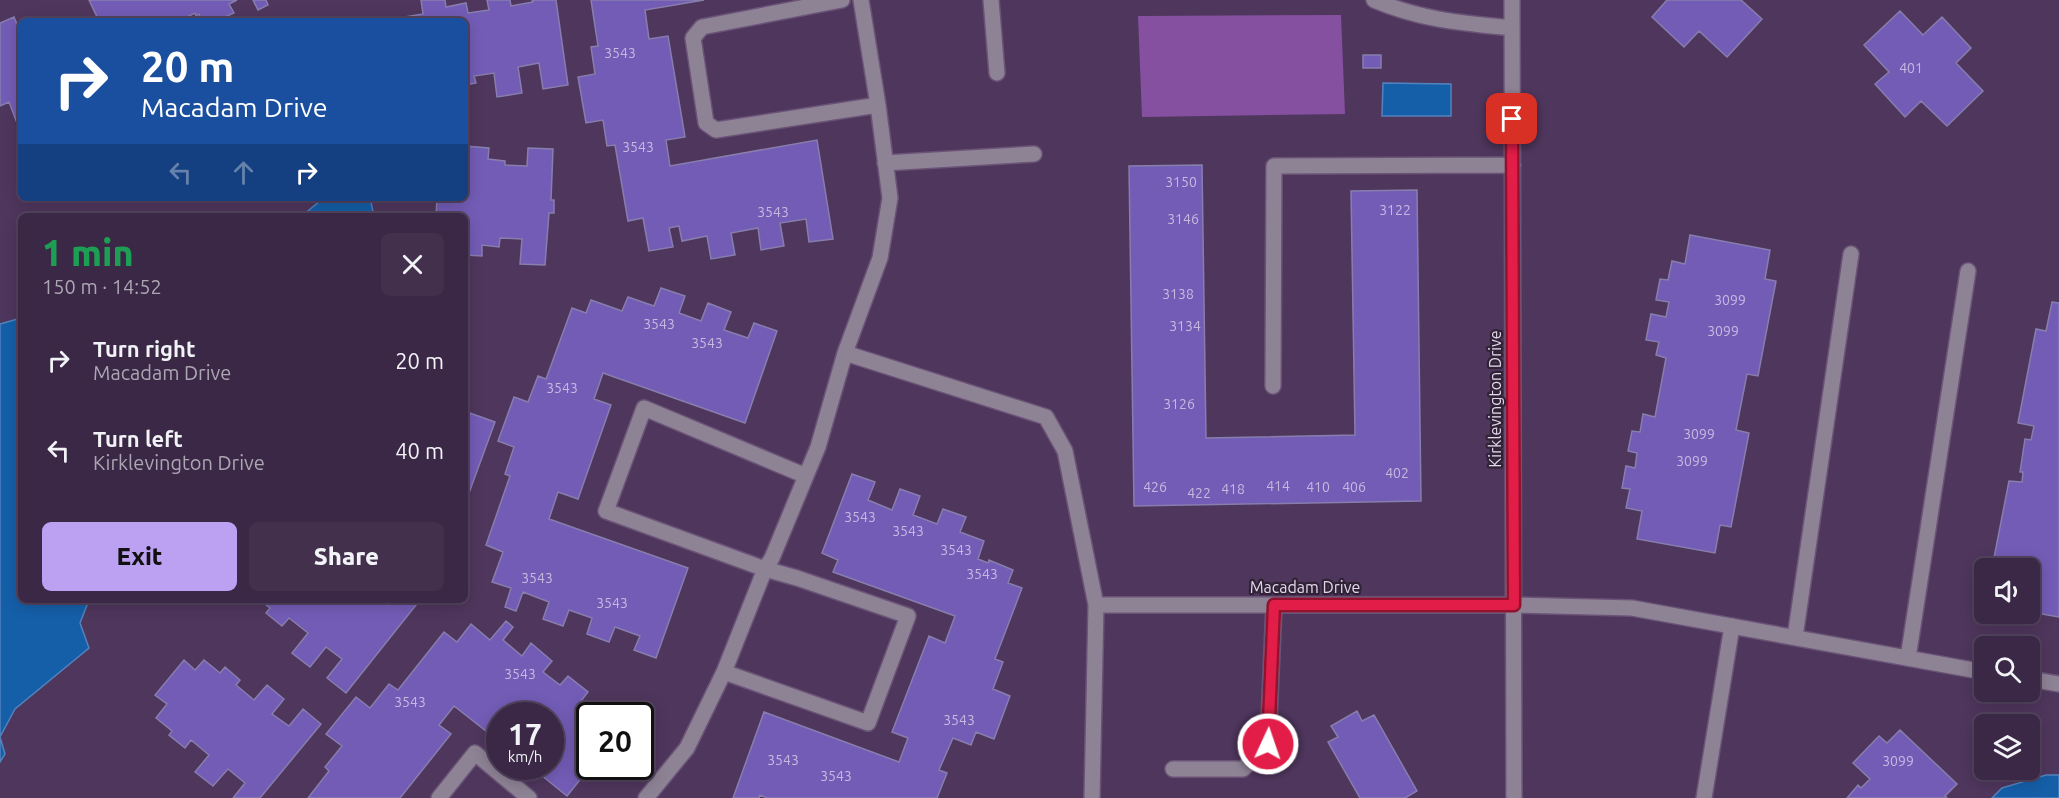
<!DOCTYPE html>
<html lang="en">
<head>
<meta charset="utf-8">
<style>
	:root { --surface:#3b2846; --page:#42304d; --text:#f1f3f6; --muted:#aca6b3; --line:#54445f; --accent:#bca0f2 }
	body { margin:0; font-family:Ubuntu,sans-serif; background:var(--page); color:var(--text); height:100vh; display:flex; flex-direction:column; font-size:22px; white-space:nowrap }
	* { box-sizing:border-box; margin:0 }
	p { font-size:20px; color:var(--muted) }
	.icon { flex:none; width:33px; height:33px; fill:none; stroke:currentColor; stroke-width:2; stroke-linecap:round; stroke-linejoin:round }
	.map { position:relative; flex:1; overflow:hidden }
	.sheet { position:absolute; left:18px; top:213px; width:450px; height:390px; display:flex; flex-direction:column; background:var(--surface); border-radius:9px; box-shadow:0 3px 15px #0003,0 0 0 2px var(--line) }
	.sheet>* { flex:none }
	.guide { position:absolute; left:18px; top:18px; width:450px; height:183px; border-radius:9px; box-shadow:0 3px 15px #0003,0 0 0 2px var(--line); background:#1a4fa0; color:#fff; overflow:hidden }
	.fabs { position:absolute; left:1974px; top:558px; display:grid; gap:12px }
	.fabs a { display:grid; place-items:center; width:66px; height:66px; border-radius:9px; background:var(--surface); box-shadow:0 3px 15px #0003,0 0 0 2px var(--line); font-size:30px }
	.speed { position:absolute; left:486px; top:702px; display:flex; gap:12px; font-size:30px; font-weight:700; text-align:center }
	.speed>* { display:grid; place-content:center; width:78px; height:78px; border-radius:50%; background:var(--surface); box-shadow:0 3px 15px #0003,0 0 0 2px var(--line); line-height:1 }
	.speed small { font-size:15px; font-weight:400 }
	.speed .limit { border:3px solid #111; border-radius:9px; background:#fff; color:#111 }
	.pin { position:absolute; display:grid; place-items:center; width:51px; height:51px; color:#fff; margin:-26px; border-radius:12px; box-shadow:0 3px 9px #0006 }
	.me { position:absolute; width:66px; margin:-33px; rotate:3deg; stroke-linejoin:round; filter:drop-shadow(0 0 4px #0008) }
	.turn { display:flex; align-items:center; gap:21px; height:126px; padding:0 24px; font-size:27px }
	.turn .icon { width:78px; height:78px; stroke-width:2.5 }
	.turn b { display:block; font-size:42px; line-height:51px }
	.lanes { display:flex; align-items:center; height:57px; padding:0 24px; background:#0003; justify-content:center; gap:30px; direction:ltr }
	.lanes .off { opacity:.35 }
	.round { display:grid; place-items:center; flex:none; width:63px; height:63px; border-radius:9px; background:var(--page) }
	.headline { display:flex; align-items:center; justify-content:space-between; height:102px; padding:0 24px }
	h1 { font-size:36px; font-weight:800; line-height:45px; color:#1e9e55 }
	.cta { display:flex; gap:12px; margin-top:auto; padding:12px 24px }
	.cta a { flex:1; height:69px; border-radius:9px; background:var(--accent); color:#111; font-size:24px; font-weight:800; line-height:69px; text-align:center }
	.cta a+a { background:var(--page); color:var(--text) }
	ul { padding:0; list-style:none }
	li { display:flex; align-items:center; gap:18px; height:90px; padding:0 24px }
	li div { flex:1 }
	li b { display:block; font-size:22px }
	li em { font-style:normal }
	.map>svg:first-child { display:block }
</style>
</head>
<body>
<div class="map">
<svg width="2059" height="798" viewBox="0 0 2059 798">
	<rect width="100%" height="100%" fill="#4f365d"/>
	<!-- green -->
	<path fill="#8650a1" d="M1341,15l4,99 -203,3 -4,-101z"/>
	<!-- water -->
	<path fill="#155fa9" stroke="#5383be" stroke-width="1.5" d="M1383,83l68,1v32h-69z
		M327,198h43l4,18h-72l18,-15z
		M21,318v282h68l-9,23 9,25 -74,61 -15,28 5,17 -5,8v-438z
		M2046,775h13v23h-67l10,-10z"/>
	<!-- building -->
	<path fill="#735cb6" stroke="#877ead" stroke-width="1.5" d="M89,0h148l-8,4 5,9 -18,8h-14l-3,-7 -3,2 -1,-3 -16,8h-80z
		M253,0h13l2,5 -10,5z
		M421,0h24l1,7 20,-4 2,10 21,-3 -2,-10h23l1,6 22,-4 -1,-2h24l12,85 -25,4 -4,-26 -21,4 4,26 -25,4 -3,-24 -20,3 2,7 -11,2v-64h-66v-3l24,-4z
		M591,0h113l-59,10 4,29 19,-3 17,101 -19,3 4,26 147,-26 16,99 -24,3 -3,-23 -26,4 4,23 -23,4 -3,-22 -27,5 4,22 -24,4 -4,-23 -25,5 -3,-15 -10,2 4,19 -24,4 -6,-33 -15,3 -13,-76 -8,1 -4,-26 -17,3 -8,-46 17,-3 -4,-27 7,-1z
		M1667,0h74l21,19 -35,38 -28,-26 -15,16 -32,-30z
		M1900,11l23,24 19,-18 29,31 -15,15 27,28 -36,35 -26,-25 -16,16 -30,-33 14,-12 -25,-27z
		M14,17l7,17v87l-4,2 -8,-21 -9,4v-83z
		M1363,55h18v13h-18z
		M465,146l24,2 -1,11 17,2v4l22,1 1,-18 25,1 -2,51h3v13h-5l-4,52 -25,-1 2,-25 -22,-1 -1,9 -17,-2v11l-17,-1v-39h-29l1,-18h28z
		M1202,165l4,273 149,-3 -4,-244 66,-1 4,311 -287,5 -5,-340z
		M1690,235l80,15 -5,29 11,2 -18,95 -11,-2 -11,56 13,3 -18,94 -11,-2 -5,28 -78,-14 5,-28 -16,-3 4,-19 -8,-1 4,-22 9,2 2,-15 -9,-2 4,-20 8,1 3,-18 12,3 11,-59 -10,-3 3,-13 -13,-2 5,-26 15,3 3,-15 -13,-2 4,-21 8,1 4,-19 13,3z
		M661,288l24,8 -6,17 22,8 7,-18 23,9 -7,18 24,8 6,-15 23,8 -32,92 -142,-50 -9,26 17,6 -33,94 -20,-7 -9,27 139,49 -32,90 -22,-8 6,-14 -25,-9 -6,15 -22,-8 5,-16 -23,-8 -6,16 -20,-7 6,-17 -26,-10 -7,19 -11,-4 6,-19 -19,-6 11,-30 -17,-7 24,-69 -5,-2 9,-27 -16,-6 16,-44 14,5 10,-26 8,3 26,-71 14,5 5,-13 31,11 6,-14 26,9z
		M2052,302l7,1v314l-29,-5v-44h-38l17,-87 13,1 1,-10h-3l5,-33 6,1 3,-14 -16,-3 18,-94 10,2z
		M467,412l28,10 -30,82v-86z
		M852,474l23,8 -7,18 24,10 8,-21 20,7 -7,19 24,9 6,-15 23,8 -6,15 24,9 -6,18 10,4 1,-3 24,10 -5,13 14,5 -27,71 8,3 -10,27 17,7 -16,43 -18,-7 -5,13 -18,-7 -14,32 8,3 -10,25h-170l-7,-3 -1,3h-26l31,-86 135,50 9,-24 -16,-6 37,-96 16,7 10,-27 -122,-44 5,-12 -16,-7z
		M260,600h121l6,5 4,-5h29l-74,93 -19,-15 15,-19 -16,-12 -16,20 -18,-14 16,-20 -19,-15 -7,8 -16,-13 4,-5z
		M506,621l7,6 -10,13 19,16 9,-13 21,18 -9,11 17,13 8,-9 20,16 -10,13 13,11v50l-24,30 -37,-30h20v-50h-50v26l-46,-36 -15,19 12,9 -51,64h-92l21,-27 -4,-4 17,-21 -16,-12 30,-37 14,11 19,-24 9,6 46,-58 13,10 14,-18 19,16z
		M184,660l11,10 9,-10 16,13 5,-6 15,13 -4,5 18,15 13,-15 17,14 -12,15 17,12 14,-17 18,15 -61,74h-27l12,-15 -17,-14 -15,17 -18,-14 14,-17 -18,-15 -6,8 -16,-13 3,-4 -16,-13 11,-14 -12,-9z
		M1357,711l5,10 12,-6 43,76 -12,7h-45l-32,-56 10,-5 -7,-11z
		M1900,730l57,54 -12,12 2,2h-100l11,-13 3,3 9,-9 -17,-16 26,-27 8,7z"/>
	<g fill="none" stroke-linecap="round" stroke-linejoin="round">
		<!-- minor casing -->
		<g stroke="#6a5377" stroke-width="18">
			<path id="minor" d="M842,0l-140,27 -9,11 13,85 10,7 162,-25
				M991,0l6,73
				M1374,0c47,20 88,23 138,28
				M1512,0l2,798
				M885,163l149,-9
				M845,353l201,64 19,34 31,154 -4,193
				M1273,386l1,-220 239,-1
				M1096,605h418l118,3 352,64
				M1795,637l56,-383
				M1908,658l60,-387
				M724,672l144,51 40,-107 -111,-38 -32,-9 -159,-58 38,-103 162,68
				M2030,679l29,5
				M1173,769h70l25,-25 6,-139
				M439,798l36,-45 54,45
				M646,798l41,-50 37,-76 41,-103 7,-11 46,-111 27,-94 35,-95 10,-60 -12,-93 -17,-105
				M1704,798l28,-172"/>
		</g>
		<!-- minor -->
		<use href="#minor" stroke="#8e8295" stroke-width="15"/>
	</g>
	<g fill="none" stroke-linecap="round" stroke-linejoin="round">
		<!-- route casing -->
		<g stroke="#92132f" stroke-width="15">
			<path id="route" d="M1268,744l6,-139h240l-2,-486"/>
		</g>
		<!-- route -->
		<use href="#route" stroke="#e11d48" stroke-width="10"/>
	</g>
	<g text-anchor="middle" stroke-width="4.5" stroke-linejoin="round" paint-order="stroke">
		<!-- number labels -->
		<g font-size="14" fill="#c8b8e0">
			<text x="620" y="58">3543</text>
			<text x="1911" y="73">401</text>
			<text x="638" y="152">3543</text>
			<text x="1181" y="187">3150</text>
			<text x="1395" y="215">3122</text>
			<text x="773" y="217">3543</text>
			<text x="1183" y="224">3146</text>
			<text x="1178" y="299">3138</text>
			<text x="1730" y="305">3099</text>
			<text x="659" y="329">3543</text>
			<text x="1185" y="331">3134</text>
			<text x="1723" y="336">3099</text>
			<text x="707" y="348">3543</text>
			<text x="562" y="393">3543</text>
			<text x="1179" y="409">3126</text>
			<text x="1699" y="439">3099</text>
			<text x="1692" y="466">3099</text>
			<text x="1397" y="478">402</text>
			<text x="1278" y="491">414</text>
			<text x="1155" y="492">426</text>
			<text x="1318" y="492">410</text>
			<text x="1354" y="492">406</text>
			<text x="1233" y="494">418</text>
			<text x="1199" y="498">422</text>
			<text x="860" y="522">3543</text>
			<text x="908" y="536">3543</text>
			<text x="956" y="555">3543</text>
			<text x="982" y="579">3543</text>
			<text x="537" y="583">3543</text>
			<text x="612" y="608">3543</text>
			<text x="520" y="679">3543</text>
			<text x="410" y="707">3543</text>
			<text x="959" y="725">3543</text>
			<text x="783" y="765">3543</text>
			<text x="1898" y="766">3099</text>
			<text x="836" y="781">3543</text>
		</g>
		<!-- street labels -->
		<g font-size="16" fill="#e5d6ee" stroke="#2f2335">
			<text transform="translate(1495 399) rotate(-90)" y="6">Kirklevington Drive</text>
			<text x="1305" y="593">Macadam Drive</text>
		</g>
	</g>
</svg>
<div class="fabs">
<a><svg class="icon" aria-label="sound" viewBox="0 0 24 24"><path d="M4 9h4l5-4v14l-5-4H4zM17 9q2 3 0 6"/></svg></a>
<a><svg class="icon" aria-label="search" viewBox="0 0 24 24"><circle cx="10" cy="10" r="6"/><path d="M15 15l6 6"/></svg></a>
<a><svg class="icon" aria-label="layers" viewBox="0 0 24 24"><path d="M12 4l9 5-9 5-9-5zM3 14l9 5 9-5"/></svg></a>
</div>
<div class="speed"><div>17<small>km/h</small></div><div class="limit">20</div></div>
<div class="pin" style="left:1512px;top:119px;background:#d93025"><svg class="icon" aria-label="arrive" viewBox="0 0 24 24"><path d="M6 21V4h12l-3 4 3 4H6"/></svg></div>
<svg class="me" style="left:1268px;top:744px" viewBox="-20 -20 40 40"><circle r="17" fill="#e11d48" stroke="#fff" stroke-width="3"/><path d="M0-11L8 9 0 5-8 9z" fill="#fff"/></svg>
<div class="guide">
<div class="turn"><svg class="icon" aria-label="right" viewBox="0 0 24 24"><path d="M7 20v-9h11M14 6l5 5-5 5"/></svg><div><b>20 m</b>Macadam Drive</div></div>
<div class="lanes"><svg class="icon off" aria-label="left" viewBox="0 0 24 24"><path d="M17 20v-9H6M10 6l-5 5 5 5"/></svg><svg class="icon off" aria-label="ahead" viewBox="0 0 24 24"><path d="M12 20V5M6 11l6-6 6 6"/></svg><svg class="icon" aria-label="right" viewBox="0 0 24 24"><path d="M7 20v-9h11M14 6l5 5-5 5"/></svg></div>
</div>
<section class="sheet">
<div class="headline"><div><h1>1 min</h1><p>150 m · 14:52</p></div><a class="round"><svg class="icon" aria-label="close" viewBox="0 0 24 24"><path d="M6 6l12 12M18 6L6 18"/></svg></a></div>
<ul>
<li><svg class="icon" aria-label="right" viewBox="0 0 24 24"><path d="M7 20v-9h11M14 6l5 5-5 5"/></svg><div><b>Turn right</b><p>Macadam Drive</p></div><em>20 m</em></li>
<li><svg class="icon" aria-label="left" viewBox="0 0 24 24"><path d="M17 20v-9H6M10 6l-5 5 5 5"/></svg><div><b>Turn left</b><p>Kirklevington Drive</p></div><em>40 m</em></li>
</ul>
<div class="cta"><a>Exit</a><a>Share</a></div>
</section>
</div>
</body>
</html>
